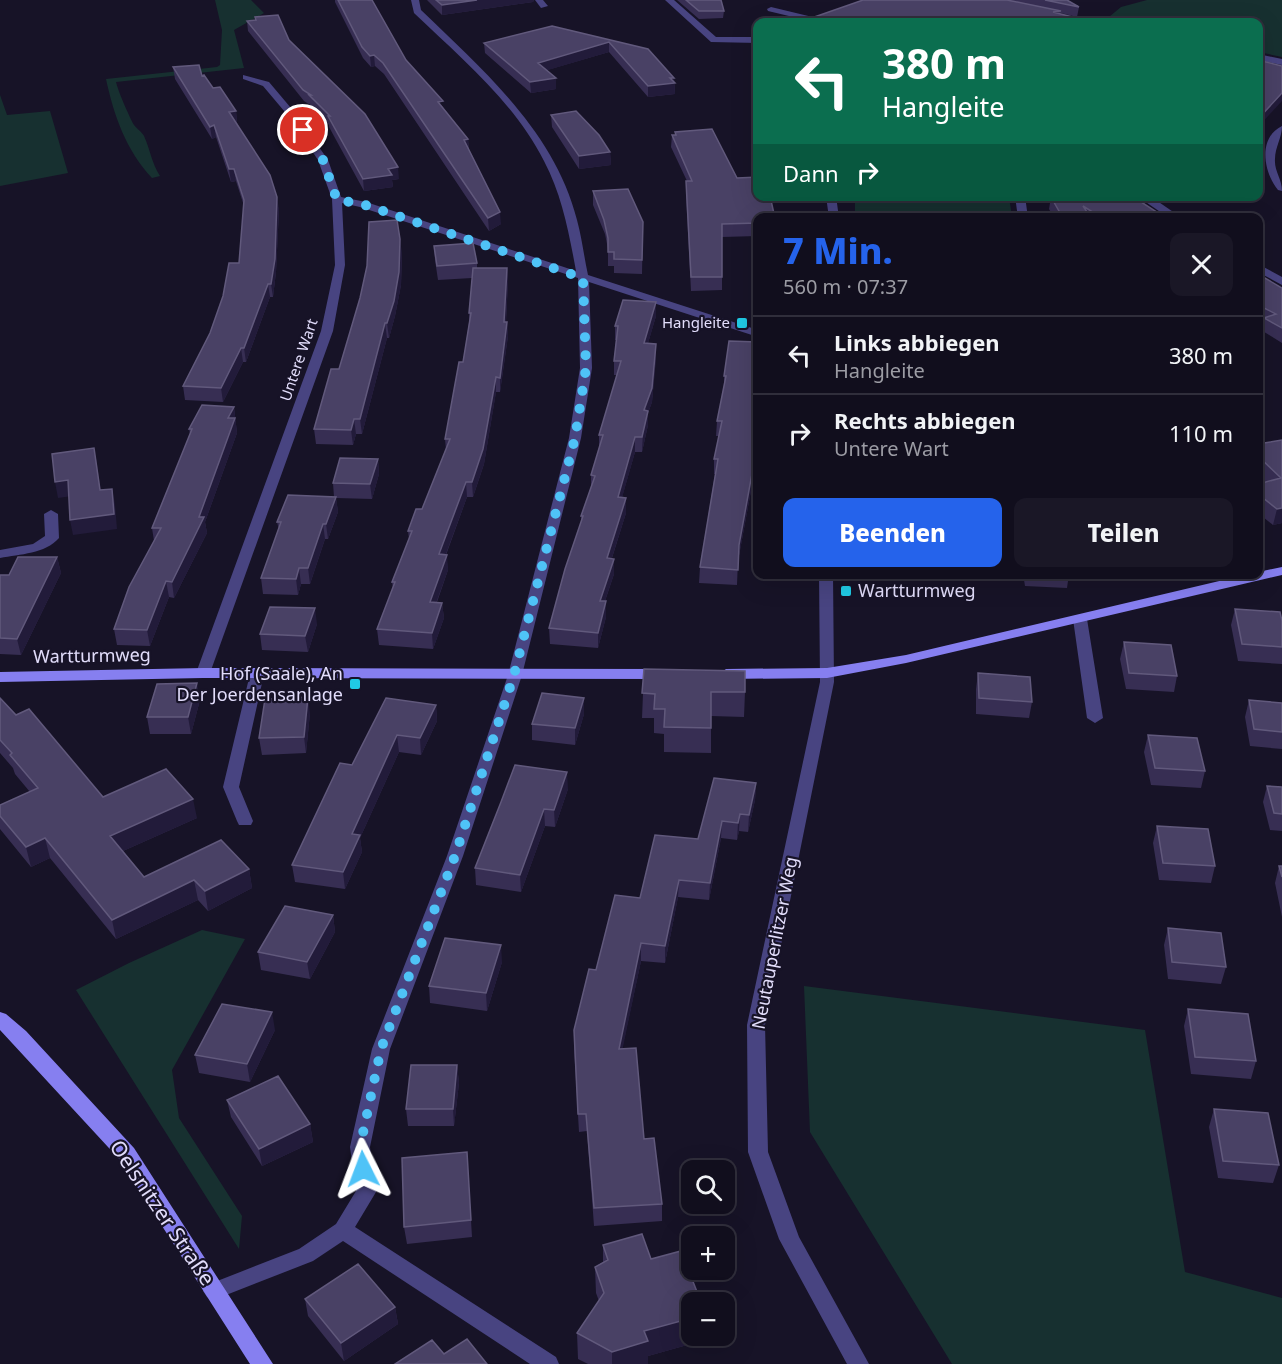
<!DOCTYPE html>
<html lang="de">
<head>
<meta charset="utf-8">
<style>
	:root { --surface:#110e1d; --page:#1a1726; --text:#f1f3f6; --muted:#9c9ca4; --line:#302e3b; --accent:#2563eb }
	body { margin:0; font-family:"Noto Sans",sans-serif; background:var(--page); color:var(--text); height:100vh; display:flex; flex-direction:column; font-size:22px; white-space:nowrap }
	* { box-sizing:border-box; margin:0 }
	p { font-size:20px; color:var(--muted) }
	.icon { flex:none; width:33px; height:33px; fill:none; stroke:currentColor; stroke-width:2; stroke-linecap:round; stroke-linejoin:round }
	.map { position:relative; flex:1; overflow:hidden }
	.drawer { position:absolute; left:753px; top:213px; width:510px; height:366px; display:flex; flex-direction:column; background:var(--surface); border-radius:12px; box-shadow:0 6px 24px #0002,0 0 0 2px var(--line) }
	.drawer>* { flex:none }
	.hud { position:absolute; left:753px; top:18px; width:510px; height:183px; border-radius:12px; box-shadow:0 6px 24px #0002,0 0 0 2px var(--line); background:#0b6e4f; color:#fff; overflow:hidden }
	.controls { position:absolute; left:681px; top:1160px; display:grid; gap:12px }
	.controls a { display:grid; place-items:center; width:54px; height:54px; border-radius:12px; background:var(--surface); box-shadow:0 6px 24px #0002,0 0 0 2px var(--line); font-size:30px }
	.pin { position:absolute; display:grid; place-items:center; width:51px; height:51px; color:#fff; margin:-26px; border:3px solid #fff; border-radius:50%; box-shadow:0 2px 6px #0007 }
	.me { position:absolute; width:66px; margin:-33px; rotate:357deg; stroke-linejoin:round; filter:drop-shadow(0 0 4px #0008) }
	.turn { display:flex; align-items:center; gap:21px; height:126px; padding:0 30px; font-size:27px }
	.turn .icon { width:78px; height:78px; stroke-width:2.5 }
	.turn b { display:block; font-size:42px; line-height:51px }
	.then { display:flex; align-items:center; height:57px; padding:0 30px; background:#0003; gap:12px; font-size:22px }
	.round { display:grid; place-items:center; flex:none; width:63px; height:63px; border-radius:12px; background:var(--page) }
	.overview { display:flex; align-items:center; justify-content:space-between; height:102px; padding:0 30px }
	h1 { font-size:36px; font-weight:800; line-height:45px; color:var(--accent) }
	.cta { display:flex; gap:12px; margin-top:auto; padding:12px 30px }
	.cta a { flex:1; height:69px; border-radius:12px; background:var(--accent); color:#fff; font-size:24px; font-weight:800; line-height:69px; text-align:center }
	.cta a+a { background:var(--page); color:var(--text) }
	ul { padding:0; list-style:none }
	li { display:flex; align-items:center; gap:18px; height:78px; padding:0 30px; border-top:2px solid var(--line) }
	li div { flex:1 }
	li b { display:block; font-size:22px }
	li em { font-style:normal }
	.map>svg:first-child { display:block }
</style>
</head>
<body>
<div class="map">
<svg width="1282" height="1364" viewBox="0 0 1282 1364">
	<rect width="100%" height="100%" fill="#171327"/>
	<!-- green -->
	<path fill="#173030" d="M215,0h36l13,13 -30,17 10,38 -128,14c2,9 13,34 18,43 3,4 8,7 10,11 6,13 8,28 16,40l-8,2c-26,-28 -38,-62 -46,-99l111,-12 3,-2 2,-35z
		M1147,0h135v57l-23,-5 -1,-30h-155l18,-15z
		M0,95l7,20 43,-4 18,62 -68,13z
		M855,197h154l3,20h-157z
		M202,930l43,9 -73,131 7,48 63,98 -3,33 -163,-259 53,-27z
		M804,986l341,44 40,242 97,26v66h-330l-142,-232z"/>
	<g fill="none" stroke-linecap="round" stroke-linejoin="round">
		<!-- street -->
		<path fill="#484481" fill-rule="evenodd" d="M411,0h8l2,10c63,61 134,122 156,210 5,18 7,37 11,55l170,55v7l-169,-55 3,86 -11,70 -59,237 -59,181 -73,193 -20,98 6,45 -21,35 201,130 3,7h-29l-187,-123 -30,20 -92,36 -7,3 -7,-3 -4,-6 4,-6 92,-36 37,-25 20,-33 -6,-44 22,-98 75,-193 61,-181 61,-237 11,-70 -2,-90 -218,-71 -18,-4 3,62 -12,66 -123,342 -7,5 -5,-2 -2,-3 125,-342 14,-66 -3,-66 -14,-39 -28,-42 -27,-32 -20,-7v-4l26,7 27,32 32,46 13,37 25,5 210,69c-7,-38 -14,-76 -32,-110 -30,-59 -83,-103 -130,-148z
			M535,0h8l5,6 -7,2z
			M665,0h9l42,37h42v6l-47,-1z
			M771,7l54,13 1,2h-12l-46,-11 -1,-2z
			M1258,54l24,5v6l-24,-5z
			M1282,126c0,12 -7,21 -7,33 -1,12 7,20 7,32l-4,-1c-14,-17 -21,-52 4,-64z
			M826,196h10l3,22h-10z
			M1015,196h10l3,22h-10z
			M1137,196h13l32,22h-13z
			M1258,264l24,13v8l-24,-13z
			M51,510l7,4 1,24c-14,16 -39,16 -59,20v-8l33,-6 12,-8 -1,-22z
			M819,574h14l1,108 -69,343 3,127 31,85 70,127h-22l-68,-125 -31,-87 -1,-127 73,-343z
			M1080,615l7,4 16,99 -8,5 -8,-5 -14,-99z
			M257,669l7,5 -25,113 14,34 -2,4h-12l-2,-4 -14,-34 27,-113z"/>
		<!-- secondary -->
		<path fill="#867ff0" fill-rule="evenodd" d="M1282,567v8l-376,88 -79,15 -101,1 -7,-5 7,-5 101,-1 79,-13 343,-81h9v-2z
			M203,668l460,1 7,5 -7,5 -460,-1 -203,4v-10z
			M0,1012l6,2 20,17 108,117 139,216h-23l-130,-204 -120,-130z"/>
	</g>
	<!-- wall -->
	<path fill="#372e53" d="M335,0h37l34,60 62,79 1,11 32,74 -12,7 -105,-157 -9,-8 -4,1 -8,-9 -28,-56z
		M427,0h107l-1,2 -91,13z
		M677,0h44l3,11 -1,7 -24,1z
		M863,0h204l12,7 -2,10 -16,-4z
		M255,17l34,23 110,139 -7,1 1,7 -29,4 -35,-64v-2l-19,-19v-1l-6,-4 -56,-70 -1,-10 8,-1z
		M552,26l96,23 26,29 1,16 -27,3 -39,-45 -62,18 9,19 -25,4 -46,-40 -1,-10z
		M173,67l29,9 34,35 1,12 42,86 -3,63 -3,25h-3l-24,65h-3l-20,40 -38,-2 -2,-14 27,-53 29,-70 5,-57 -8,-25 -5,1 -15,-45 -4,2 -37,-60z
		M551,115l59,37 1,13 -32,4 -27,-42z
		M675,132l83,86v18l-36,1v53l-31,1 -5,-97 1,-13 -16,-34 1,-12h3z
		M593,191l50,31 -1,52 -28,-1v-7h-6v-17l-3,-15 -12,-29z
		M1051,197l115,21h-112l-5,-9z
		M434,246l43,17v5h30l1,13 -2,41h1l1,14 -8,56h-4l-12,72 -11,33h-6l-21,58 2,15 -11,32 5,1 2,15 -11,31 -54,-4 -2,-16 16,-40 -1,-7 17,-43 -1,-8 14,-22 24,-59 -1,-11 18,-77 6,-39v-10l3,-35 -34,2 -3,-20z
		M402,253l-1,32 -6,31 -6,22h-2l-25,96h-6l-3,11 -37,-1 -2,-15 25,-60 21,-71 7,-32z
		M1258,274l24,14v55l-21,-13 2,-9 -5,-2z
		M656,316l-8,27 8,15 -4,44 -4,11v12l-6,27h-7l-13,45 4,1v15l-14,45 2,16 -9,27 1,16 -8,31 -48,-4 -1,-16 32,-105v-7l10,-29v-12l8,-27v-13l18,-60h-3v-14l2,-21h-1v-14z
		M758,342v111l-20,108 -1,24 -38,-2 1,-16 15,-93h-1v-15l5,-23h-3l1,-15 7,-34v-11z
		M234,407l3,26 -32,89 2,11 -33,65 -5,-1 -19,49 -33,-1 -3,-16 40,-88 -2,-13 38,-94 -1,-5z
		M1282,440v83l-9,2 -15,-12v-29l8,-2 -8,-8v-30z
		M378,459l1,15 -7,25 -36,-1 2,14 -10,27h-3l-15,45h-9l-3,11 -35,-1 -2,-16 18,-48 -2,-8 57,-25 -1,-14z
		M57,557l4,16 -40,82 -21,-1v-79h9z
		M1023,574h46l-2,14 -42,-2z
		M1235,609l47,12v43l-44,-3 -7,-36z
		M317,624l-9,28 -46,-2 -2,-16z
		M1124,642l53,34 -3,16 -48,-3 -6,-30z
		M644,669l101,23 -1,25 -33,-1v37l-47,-1v-18l-10,-1v-15h-12z
		M978,673l54,29 -3,16 -53,-4v-25z
		M0,698l16,17 87,82 94,21 -74,33 21,26 105,-8 3,19 -44,23 -10,-11 -82,39 -66,-81 -19,9 -31,-38v-24l30,-13 -15,-18 -2,-6 -13,-15z
		M200,700l-9,34h-41l-3,-17z
		M1249,700l33,3v46l-32,-3 -5,-29z
		M436,705l1,16 -16,34 -22,-3 -39,86 2,14 -17,37 -50,-7 -3,-17 60,-100z
		M310,713l-4,40 -44,2 -3,-17z
		M584,714l-9,31 -43,-5v-16z
		M1148,735l57,36 -4,17 -50,-3 -7,-33z
		M756,783l-1,17 -7,32 -9,-1 -2,9 -16,-2 -12,62 -31,-3 -13,66 -24,-2 -19,88 22,90 18,65v17l-68,5 -7,-95 -8,1 -5,-84 22,-78 44,-72 58,-59z
		M1267,786l15,1v44l-12,-1 -7,-28z
		M568,789l-13,38 -10,-1 -24,66 -45,-7 -1,-17 26,-66z
		M1157,826l58,40 -4,17 -52,-3 -6,-37z
		M1279,866h3v51l-7,-34z
		M333,915l2,17 -25,47 -49,-9 -3,-18z
		M1168,928l58,39 -5,17 -53,-5 -4,-34z
		M502,962l-15,49 -57,-8 -1,-17z
		M1188,1009l68,52 -5,18 -60,-5 -7,-48z
		M275,1030l-25,52 -51,-9 -4,-18z
		M457,1065l2,18 -5,43h-46l-2,-17z
		M227,1100l83,24 3,18 -51,24 -31,-49z
		M1214,1109l65,56 -6,18 -55,-5 -9,-51z
		M468,1169l4,68 -65,7 -3,-17z
		M603,1245l48,14 41,76h13v5l-57,16v8h-60l-10,-5 -1,-26 22,-32 -3,-8 -1,-26 8,-5z
		M305,1299l90,8 3,17 -54,37 -36,-45z"/>
	<!-- shaded-wall -->
	<path fill="#221b3a" d="M477,0h57l-1,2 -91,13v-10z
		M609,42v10l-71,21v-10z
		M374,55l1,11 -4,1 -1,-11z
		M556,78v11l-25,4 -1,-11z
		M670,78h4l1,16 -27,3v-11z
		M1282,93v8l-24,26v-8z
		M236,111l1,12 -6,1 -2,-12z
		M214,125l2,12 -4,2 -2,-12z
		M468,139l1,12 -5,-11z
		M610,152l1,13 -32,4v-13z
		M398,167l1,12 -7,1 1,7 -29,4 -1,-12 25,-10z
		M229,169h5l2,12 -5,1z
		M277,197l2,12 -3,63 -3,25 -2,-13z
		M500,212l1,12 -12,7 -1,-13z
		M400,239l2,14 -1,32 -6,31 -6,22 -2,-15z
		M507,268l1,13 -3,55 -1,-14z
		M268,284l2,13 -24,65 -2,-14z
		M656,302v14l-12,41v-14z
		M507,322l1,14 -8,56v-14z
		M385,323l2,15 -25,96 -2,-15z
		M656,344v14l-4,44 -4,11v12l-6,27 2,-42z
		M241,348l2,14 -20,40 -2,-14z
		M496,377v15l-12,72 -11,33 -1,-15z
		M234,407l3,26 -32,89 2,11 -33,65 -2,-16 27,-65 29,-99z
		M354,419l2,15 -3,11 -2,-15z
		M635,437v15l-17,60v-15z
		M758,441v12l-20,108 -1,24 2,-40z
		M94,448l3,16 6,42 -3,-16z
		M378,459l1,15 -7,25 -2,-15z
		M68,480l4,16 -14,2 -3,-16z
		M466,482l1,15 -27,73 -1,-16z
		M112,489l3,15 2,25 -44,6 -3,-15z
		M336,497l2,15 -10,27 -2,-15z
		M626,498v15l-19,60v-15z
		M1282,508v15l-9,2 4,-16z
		M323,524l2,15 -15,45 -2,-16z
		M447,555l1,15 -17,47 -1,-15z
		M57,557l4,16 -40,82 -4,-16z
		M614,559v15l-14,42v-15z
		M299,568l2,16 -3,11 -2,-16z
		M166,581l3,16 -19,49 -3,-16z
		M606,601v16l-8,31v-15z
		M442,603l2,15 -11,31 -1,-16z
		M315,608l2,16 -9,28 -3,-16z
		M197,683l3,17 -9,34 -3,-17z
		M308,697l2,16 -4,40 -2,-16z
		M584,698v16l-9,31v-17z
		M436,705l1,16 -16,34 -1,-17z
		M397,735l2,17 -39,86 2,14 -17,37 -2,-17 9,-38z
		M567,772l1,17 -13,38 -1,-17z
		M756,783l-1,17 -7,32 1,-17z
		M193,799l4,19 -83,37 -4,-19z
		M544,809l1,17 -24,66 -1,-17z
		M740,814l-1,17 -2,9 1,-17z
		M722,821l-1,17 -12,62 1,-17z
		M45,838l5,20 -19,9 -5,-20z
		M249,869l3,19 -44,23 -3,-20z
		M194,880l4,20 -82,39 -4,-19z
		M679,880l-1,17 -13,66v-17z
		M333,915l2,17 -25,47 -3,-17z
		M641,943v18l-22,105v-17z
		M501,945l1,17 -15,49 -1,-18z
		M272,1012l3,18 -25,52 -3,-18z
		M457,1065l2,18 -5,43 -1,-17z
		M310,1124l3,18 -51,24 -3,-17z
		M395,1307l3,17 -54,37 -3,-18z
		M692,1318v17h13v5l-57,16v8h-36v-12l32,-21z"/>
	<!-- building -->
	<path fill="#494165" stroke="#61597c" stroke-width="1.5" d="M338,0h34l34,60 37,41 -5,1 30,37 -4,1 36,72 -12,6 -105,-155 -9,-8 -4,1 -8,-9z
		M436,0h41l-35,5z
		M686,0h35l3,11h-25z
		M863,0h144l54,11 -8,1 39,10h-292z
		M1045,0h22l12,7z
		M278,15l11,25 76,74 33,53 -10,2 4,6 -29,4 -35,-63h2l-21,-21h2l-8,-5 -56,-69 9,-1 -1,-3z
		M552,26l96,23 26,29h-4l5,5 -27,3 -39,-44 -71,21 18,15 -26,4 -46,-39z
		M1258,60l24,6v27l-24,26z
		M199,65l3,11 2,-1 9,13 7,-1 16,24 -7,1 41,63 7,22 -2,62 -4,25h-3l-24,64h-3l-20,40 -38,-2 27,-53 13,-37 6,-33h10l5,-63 -10,-31h-5l-15,-44 -4,2 -37,-60z
		M576,111l23,24 11,17 -31,4 -28,-41z
		M1258,122l6,1 -6,26z
		M712,129l25,49 21,-1v19h12l5,22h-17v5l-36,1v53h-31l-5,-96h6l-20,-46h4l-1,-3z
		M628,189l15,33 -1,38 -28,-1v-7h-6v-14l-4,-18 -11,-29z
		M1072,196h60l34,22h-64l-19,-12 8,12h-28l-12,-21z
		M397,220l3,19 -1,33 -5,29 -7,22h-2l-25,96h-6l-3,11 -37,-1 17,-60h8l21,-71 7,-32 2,-44z
		M473,243l4,20 -40,3 -3,-20z
		M473,268h34l-3,54h3l-7,56 -4,-1 -13,72 -11,33h-6l-27,72 8,1 -17,47 12,1 -10,30 -55,-4 18,-47h-3l20,-51h-4l8,-22h6l28,-70h-5l14,-77h4l8,-49h-2z
		M1258,274l24,14v40l-18,-10 12,-4 -18,-9z
		M623,300l33,2 -12,41 12,1 -4,44 -8,22 4,1 -6,26h-7l-17,60 8,1 -19,60 7,1 -14,42h6l-8,32 -49,-5 16,-59 18,-53h-2l14,-40 -4,-1 12,-40h-4l22,-74h-7l4,-35h-3z
		M729,341l29,1v99l-19,104 -1,25 -38,-3 18,-108h-4l8,-38h-5l9,-45h-2z
		M202,405l32,2 -6,11h7l-36,99h5l-32,65 -6,-1 -19,49 -33,-1 15,-42 32,-59h-9l40,-99h-3z
		M1282,440v68l-5,1 -19,-15v-10l23,-6 -23,-22v-12z
		M94,448l6,42 12,-1 2,25 -44,6 -2,-40 -13,2 -3,-28z
		M340,458l38,1 -8,25 -37,-1z
		M288,495l48,2 -10,27h-3l-15,44h-9l-3,11 -35,-1 20,-56h-4z
		M18,557h39l-40,82 -17,-1v-63h9z
		M270,607l45,1 -10,28 -45,-2z
		M1235,609l45,3 2,9v26l-40,-3z
		M1124,642l47,3 6,31 -48,-3z
		M644,669l101,2v21h-34v36l-47,-1 1,-18h-11l1,-15 -13,-1z
		M978,673l52,4 2,25 -53,-4z
		M197,683l-9,34h-41l10,-33z
		M542,693l42,5 -9,30 -43,-4z
		M308,697l-4,40 -45,1 6,-39z
		M0,698l16,17 13,-6 74,88 63,-28 27,30 -83,37 34,41 77,-37 28,29 -44,22 -11,-11 -82,40 -67,-82 -19,9 -26,-31v-11l38,-17 -28,-33 2,-2 -12,-13z
		M386,698l50,7 -16,33 -23,-3 -45,99 8,1 -17,37 -51,-7 48,-102 12,2z
		M1249,700l33,3v29l-28,-3z
		M1148,735l49,3 8,33 -50,-3z
		M515,765l52,7 -13,38 -10,-1 -24,66 -45,-7 26,-66z
		M714,778l42,5 -7,32 -9,-1 -2,9 -16,-2 -12,62 -31,-3 -14,66 -24,-3 -22,106 17,-1 8,91 10,-1 8,66 -68,4 -8,-94h-8l-4,-84 15,-61 7,1 19,-75 25,3 15,-63 43,4z
		M1267,786l15,1v27l-8,-1z
		M1157,826l51,3 7,37 -52,-3z
		M1279,866h3v11z
		M285,906l48,9 -26,47 -49,-10z
		M1168,928l53,5 5,34 -54,-5z
		M445,938l56,7 -15,48 -57,-7z
		M222,1004l50,8 -25,52 -52,-9z
		M1188,1009l60,5 8,47 -61,-4z
		M411,1065h46l-4,44h-47z
		M278,1076l32,48 -51,25 -32,-49z
		M1214,1109l54,4 11,52 -56,-4z
		M467,1152l4,68 -67,7 -2,-69z
		M642,1234l9,25 30,-8 20,51h-9v16l-48,13 4,10 -36,11 -35,-19 27,-40 -9,-26 13,-7 -5,-15z
		M358,1264l37,43 -54,36 -36,-44z
		M467,1339l20,25h-92l37,-24 12,14z"/>
	<g fill="none" stroke-linecap="round" stroke-linejoin="round">
		<!-- route -->
		<path stroke="#4fc3f7" stroke-width="10" stroke-dasharray="0 18" d="M303,130l20,30 14,40 25,4 221,74 3,90 -11,70 -61,237 -59,181 -74,193 -21,98 3,22"/>
	</g>
	<!-- markers -->
	<g fill="#20cae5" stroke="#171327" stroke-width="2">
		<rect x="736" y="317" width="12" height="12" rx="3"/>
		<rect x="840" y="585" width="12" height="12" rx="3"/>
		<rect x="349" y="678" width="12" height="12" rx="3"/>
	</g>
	<g text-anchor="middle" stroke-width="4.5" stroke-linejoin="round" paint-order="stroke">
		<!-- far-poi labels -->
		<g font-size="15" fill="#e2ddfb" stroke="#171327" text-anchor="end">
			<text x="730" y="328">Hangleite</text>
		</g>
		<!-- far-street labels -->
		<g font-size="15" fill="#e2ddfb" stroke="#171327">
			<text transform="translate(299 360) rotate(-71)" y="5">Untere Wart</text>
		</g>
		<!-- poi labels -->
		<g font-size="18" fill="#e2ddfb" stroke="#171327" text-anchor="start">
			<text x="858" y="597">Wartturmweg</text>
			<text x="343" y="680" text-anchor="end">Hof (Saale), An<tspan x="343" dy="21">Der Joerdensanlage</tspan></text>
		</g>
		<!-- street labels -->
		<g font-size="18" fill="#e2ddfb" stroke="#171327">
			<text transform="translate(92 656) rotate(-1)" y="6">Wartturmweg</text>
			<text transform="translate(775 943) rotate(-79)" y="6">Neutauperlitzer Weg</text>
		</g>
		<!-- near-street labels -->
		<g font-size="21" fill="#e2ddfb" stroke="#171327">
			<text transform="translate(162 1213) rotate(56)" y="7">Oelsnitzer Straße</text>
		</g>
	</g>
</svg>
<div class="controls">
<a><svg class="icon" aria-label="search" viewBox="0 0 24 24"><circle cx="10" cy="10" r="6"/><path d="M15 15l6 6"/></svg></a>
<a>+</a>
<a>−</a>
</div>
<div class="pin" style="left:303px;top:130px;background:#d93025"><svg class="icon" aria-label="arrive" viewBox="0 0 24 24"><path d="M6 21V4h12l-3 4 3 4H6"/></svg></div>
<svg class="me" style="left:363px;top:1169px" viewBox="-20 -20 40 40"><path d="M0-17L14 15 0 8-14 15z" fill="#4fc3f7" stroke="#fff" stroke-width="4"/></svg>
<div class="hud">
<div class="turn"><svg class="icon" aria-label="left" viewBox="0 0 24 24"><path d="M17 20v-9H6M10 6l-5 5 5 5"/></svg><div><b>380 m</b>Hangleite</div></div>
<div class="then">Dann<svg class="icon" aria-label="right" viewBox="0 0 24 24"><path d="M7 20v-9h11M14 6l5 5-5 5"/></svg></div>
</div>
<section class="drawer">
<div class="overview"><div><h1>7 Min.</h1><p>560 m · 07:37</p></div><a class="round"><svg class="icon" aria-label="close" viewBox="0 0 24 24"><path d="M6 6l12 12M18 6L6 18"/></svg></a></div>
<ul>
<li><svg class="icon" aria-label="left" viewBox="0 0 24 24"><path d="M17 20v-9H6M10 6l-5 5 5 5"/></svg><div><b>Links abbiegen</b><p>Hangleite</p></div><em>380 m</em></li>
<li><svg class="icon" aria-label="right" viewBox="0 0 24 24"><path d="M7 20v-9h11M14 6l5 5-5 5"/></svg><div><b>Rechts abbiegen</b><p>Untere Wart</p></div><em>110 m</em></li>
</ul>
<div class="cta"><a>Beenden</a><a>Teilen</a></div>
</section>
</div>
</body>
</html>
